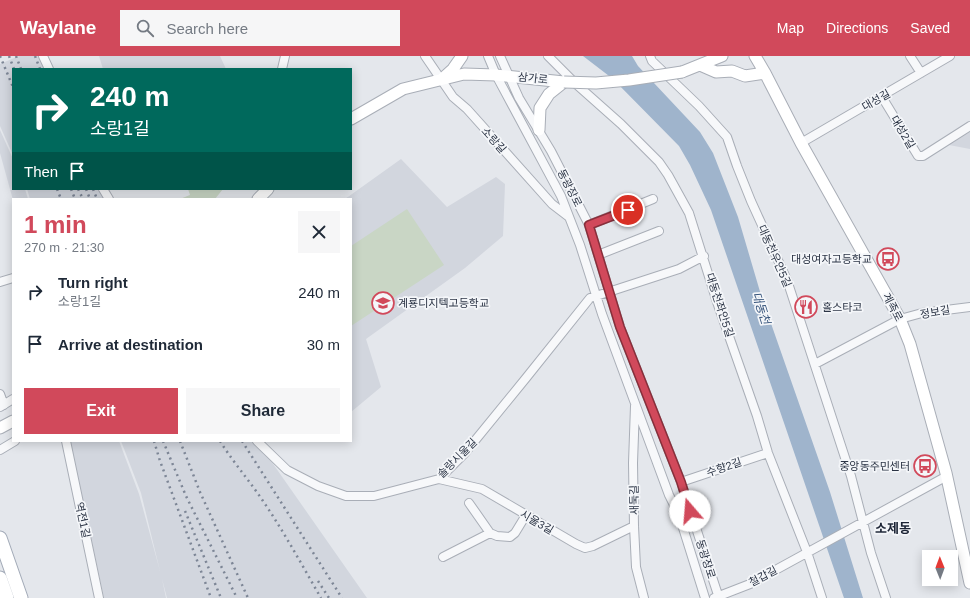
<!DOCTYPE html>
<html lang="en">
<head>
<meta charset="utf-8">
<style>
	:root { --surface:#fff; --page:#f6f6f7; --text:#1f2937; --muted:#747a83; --accent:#d1495b }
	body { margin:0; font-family:Helvetica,"Noto Sans KR",sans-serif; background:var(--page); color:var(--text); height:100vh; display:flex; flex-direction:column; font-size:15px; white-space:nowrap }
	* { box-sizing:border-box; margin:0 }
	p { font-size:13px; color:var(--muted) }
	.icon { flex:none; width:22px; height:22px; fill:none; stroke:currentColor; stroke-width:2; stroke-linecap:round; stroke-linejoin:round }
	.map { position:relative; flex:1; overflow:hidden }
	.sheet { position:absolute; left:12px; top:142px; width:340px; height:244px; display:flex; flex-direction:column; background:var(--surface); border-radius:0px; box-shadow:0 2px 10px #0003 }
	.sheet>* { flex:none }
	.banner { position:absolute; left:12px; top:12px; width:340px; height:122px; border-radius:0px; box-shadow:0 2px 10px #0003; background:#00695c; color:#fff; overflow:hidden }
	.needle { width:26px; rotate:359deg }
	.tools { position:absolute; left:922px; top:494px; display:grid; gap:8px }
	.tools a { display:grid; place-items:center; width:36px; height:36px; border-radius:0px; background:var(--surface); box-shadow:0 2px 10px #0003; font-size:20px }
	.pin { position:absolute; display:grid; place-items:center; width:34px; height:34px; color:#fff; margin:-17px; border:2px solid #fff; border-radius:50%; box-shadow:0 1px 4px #0007 }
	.me { position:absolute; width:44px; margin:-22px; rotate:342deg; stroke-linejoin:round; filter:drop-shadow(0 0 3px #0008) }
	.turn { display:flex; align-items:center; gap:14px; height:84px; padding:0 12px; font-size:18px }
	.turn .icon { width:52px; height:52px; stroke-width:2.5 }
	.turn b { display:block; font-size:28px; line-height:34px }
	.then { display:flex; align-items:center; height:38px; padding:0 12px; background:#0003; gap:8px; font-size:15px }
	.round { display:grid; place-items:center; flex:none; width:42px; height:42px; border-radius:0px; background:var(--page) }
	.overview { display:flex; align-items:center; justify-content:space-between; height:68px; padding:0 12px }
	h1 { font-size:24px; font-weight:700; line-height:30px; color:var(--accent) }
	.cta { display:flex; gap:8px; margin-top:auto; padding:8px 12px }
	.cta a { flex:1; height:46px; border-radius:0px; background:var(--accent); color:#fff; font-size:16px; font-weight:700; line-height:46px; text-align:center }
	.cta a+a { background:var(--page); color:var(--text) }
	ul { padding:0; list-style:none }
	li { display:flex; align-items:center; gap:12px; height:52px; padding:0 12px }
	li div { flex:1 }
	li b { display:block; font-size:15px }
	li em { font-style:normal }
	header { display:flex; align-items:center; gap:24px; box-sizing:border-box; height:56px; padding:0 20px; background:var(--accent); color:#fff }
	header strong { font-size:19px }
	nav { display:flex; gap:22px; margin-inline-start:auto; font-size:14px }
	.search { width:280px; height:36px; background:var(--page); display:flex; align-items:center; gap:10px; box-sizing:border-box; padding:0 14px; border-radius:0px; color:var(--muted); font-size:15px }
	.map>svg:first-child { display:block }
</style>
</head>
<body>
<header>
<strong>Waylane</strong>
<div class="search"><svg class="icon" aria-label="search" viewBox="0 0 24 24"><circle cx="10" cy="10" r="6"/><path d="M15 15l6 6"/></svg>Search here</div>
<nav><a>Map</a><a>Directions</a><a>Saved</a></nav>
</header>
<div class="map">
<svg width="970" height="542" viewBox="0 0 970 542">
	<rect width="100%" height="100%" fill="#e4e7ec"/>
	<!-- built -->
	<path fill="#d2d6de" d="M19,0h21l6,13h-33v86l-13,-29v-62z
		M99,0h121l6,13h-123z
		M0,74l13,29v30h12l3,10h-15v1l-13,-47z
		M970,76v17l-21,-4z
		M401,103l46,48 49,-30 9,7 -2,52 -38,32 -99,71 15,48 -30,25v-213h-6z
		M27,133h72l5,10h-74z
		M70,385h49l20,53 21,77 -19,-78 -20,-52h136l110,157h-200l-5,-19 4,19h-62z"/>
	<!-- green -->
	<path fill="#c9d6c5" d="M188,133h35l-8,10h-35l10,-4z
		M407,153l37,56 -93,61v-80z"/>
	<!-- water -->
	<path fill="#9fb4cc" d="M583,0h49l6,10 62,66 13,21 25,64 23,78 69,197 33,106h-19l-133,-388 -21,-45 -11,-19 -66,-67z"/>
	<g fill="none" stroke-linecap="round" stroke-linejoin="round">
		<!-- street casing -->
		<g stroke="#a9aeb7" stroke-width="10">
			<path id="street" d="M43,0l6,13
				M425,0l28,41 14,12 85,95 17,13
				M488,0l8,19 65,121 19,49 22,69 67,181 10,20 26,83
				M500,0l19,42 32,53 38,74 31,102 61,155 38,116
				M548,0l28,28 45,40 38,38 9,13 21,38 28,89 40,114 11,37 39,99 15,46
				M650,0l2,5 47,45 28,31 10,29 14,35 36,79 64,196 20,77 15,45
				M910,0l11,17
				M282,13l3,-13
				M882,41l36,59h5l47,-30
				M801,87l149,-87
				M103,133l6,10
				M589,169l64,-26
				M598,199l61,-24
				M0,226l13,-4
				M815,308l85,-45 22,-6 48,-6
				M0,338l4,11
				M635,350l-2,57 1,63 2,41 8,31
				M0,351l13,-8
				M66,385l33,157
				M257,385l30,29 31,16 28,10h28l65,-17 25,-25 62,-76 64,-80 89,-29 25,-13
				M0,394l15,-9
				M439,423l43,10 94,55 9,4 8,-2 41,-20
				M681,426l87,-29
				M469,447l21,30 7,3 13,1 5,-4 11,-18
				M443,501l47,-24
				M714,542l36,-14 197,-108"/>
		</g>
		<!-- secondary casing -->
		<g stroke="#a9aeb7" stroke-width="13">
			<path id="secondary" d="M755,0l10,17 36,70 99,176 10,25 36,129 24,110
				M700,9l16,7 16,-1 13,5 20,-3
				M682,16l40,-16
				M443,22l10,-9 9,-13
				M351,63l52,-30 61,-15 32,1 68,7
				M539,74l1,-22 9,-14 15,-12
				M258,143l10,-10
				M0,372l13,-7"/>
		</g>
		<!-- primary casing -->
		<g stroke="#a3abb8" stroke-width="15">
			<path id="primary" d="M0,482l21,60
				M0,522l7,20"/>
		</g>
		<!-- street -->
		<use href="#street" stroke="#f7f8fa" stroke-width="8"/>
		<!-- secondary -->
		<use href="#secondary" stroke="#fff" stroke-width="11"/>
		<!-- primary -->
		<use href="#primary" stroke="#fff" stroke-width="13"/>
		<!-- rail -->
		<path stroke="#7d8696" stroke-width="2.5" stroke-dasharray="2 4" stroke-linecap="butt" d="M0,0l13,31
			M9,0l5,13
			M16,0l5,13
			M35,0l5,13
			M57,133l4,10
			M71,133l4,10
			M78,133l5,10
			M86,133l4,10
			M93,133l4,10
			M154,385l6,20 51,137
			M163,385l23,55 51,102
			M180,385l20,51 48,106
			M220,385c13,21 29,39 43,60 21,31 39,64 58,97
			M242,385l100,157
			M185,455l36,87
			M318,525l11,17"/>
		<!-- secondary-bridge casing -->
		<g stroke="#a9aeb7" stroke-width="13" stroke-linecap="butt">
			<path id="secondary-bridge" d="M564,26l32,1 33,-3 53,-8"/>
		</g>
		<!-- secondary-bridge -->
		<use href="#secondary-bridge" stroke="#fff" stroke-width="11"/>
	</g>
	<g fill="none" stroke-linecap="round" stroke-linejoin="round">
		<!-- route casing -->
		<g stroke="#882f3b" stroke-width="10">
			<path id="route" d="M628,154l-39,15 31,102 61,155 9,29"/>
		</g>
		<!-- route -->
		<use href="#route" stroke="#d1495b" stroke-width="7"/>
	</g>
	<!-- icons -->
	<defs>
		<g id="bus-ring" transform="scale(1.15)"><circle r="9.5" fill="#f4f6f9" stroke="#d1495b" stroke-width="1.5"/><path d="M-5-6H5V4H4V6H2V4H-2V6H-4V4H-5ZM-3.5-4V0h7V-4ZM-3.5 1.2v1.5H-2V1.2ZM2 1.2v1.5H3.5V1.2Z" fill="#d1495b"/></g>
		<g id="school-ring" transform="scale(1.15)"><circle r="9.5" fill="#f4f6f9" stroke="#d1495b" stroke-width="1.5"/><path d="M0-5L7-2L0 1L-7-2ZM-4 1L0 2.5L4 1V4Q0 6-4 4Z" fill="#d1495b"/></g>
		<g id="restaurant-ring" transform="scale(1.15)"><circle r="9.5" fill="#f4f6f9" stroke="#d1495b" stroke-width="1.5"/><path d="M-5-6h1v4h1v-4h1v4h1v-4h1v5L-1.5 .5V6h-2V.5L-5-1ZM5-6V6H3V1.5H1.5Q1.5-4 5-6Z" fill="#d1495b"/></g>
	</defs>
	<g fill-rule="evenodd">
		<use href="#bus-ring" x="888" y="203"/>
		<use href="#school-ring" x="383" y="247"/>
		<use href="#restaurant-ring" x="806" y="251"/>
		<use href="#bus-ring" x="925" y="410"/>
	</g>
	<g text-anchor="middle" stroke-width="3.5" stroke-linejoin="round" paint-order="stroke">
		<!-- street labels -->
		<g font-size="11" fill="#2b3445" stroke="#f4f6f9">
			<text transform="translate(533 22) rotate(6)" y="4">삼가로</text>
			<text transform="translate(876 44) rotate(-30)" y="4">대성길</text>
			<text transform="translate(903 76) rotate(59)" y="4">대성2길</text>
			<text transform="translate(494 84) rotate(48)" y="4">소랑길</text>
			<text transform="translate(570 132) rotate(63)" y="4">동광장로</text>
			<text transform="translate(775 200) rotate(66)" y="4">대동천우안5길</text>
			<text transform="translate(720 249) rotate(72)" y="4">대동천좌안5길</text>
			<text transform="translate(893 251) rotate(62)" y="4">계족로</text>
			<text transform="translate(935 256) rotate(-10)" y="4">정보길</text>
			<text transform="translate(457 402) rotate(-45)" y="4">솔랑시울길</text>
			<text transform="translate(724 411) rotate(-19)" y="4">수향2길</text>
			<text transform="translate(634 444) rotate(-91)" y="4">새둑길</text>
			<text transform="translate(83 464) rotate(78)" y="4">역전1길</text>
			<text transform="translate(537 466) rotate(30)" y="4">시울3길</text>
			<text transform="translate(706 503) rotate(72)" y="4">동광장로</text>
			<text transform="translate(763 520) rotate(-28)" y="4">철갑길</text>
		</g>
		<!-- poi labels -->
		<g font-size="11" fill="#2b3445" stroke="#f4f6f9" text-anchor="end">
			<text x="872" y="207">대성여자고등학교</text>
			<text x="398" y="251" text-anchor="start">계룡디지텍고등학교</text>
			<text x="822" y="255" text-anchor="start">홀스타코</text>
			<text x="910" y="414">중앙동주민센터</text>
		</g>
		<!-- water labels -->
		<g font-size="12" font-style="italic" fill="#34527a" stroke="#f4f6f9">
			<text transform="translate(761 252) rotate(72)" y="4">대동천</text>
		</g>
		<!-- quarter labels -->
		<g font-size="13" font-weight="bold" fill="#1d2536" stroke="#f4f6f9">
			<text x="893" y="477">소제동</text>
		</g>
	</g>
</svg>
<div class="tools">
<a><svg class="needle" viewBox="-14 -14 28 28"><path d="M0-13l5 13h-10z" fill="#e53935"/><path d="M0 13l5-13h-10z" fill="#747a83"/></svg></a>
</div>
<div class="pin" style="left:628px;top:154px;background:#d93025"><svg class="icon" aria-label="arrive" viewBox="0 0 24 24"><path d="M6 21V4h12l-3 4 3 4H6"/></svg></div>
<svg class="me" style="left:690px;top:455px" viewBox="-20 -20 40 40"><circle r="19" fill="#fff"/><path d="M0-13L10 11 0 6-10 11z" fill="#d1495b"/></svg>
<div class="banner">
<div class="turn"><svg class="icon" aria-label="right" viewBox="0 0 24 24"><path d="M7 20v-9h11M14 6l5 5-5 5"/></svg><div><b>240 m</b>소랑1길</div></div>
<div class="then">Then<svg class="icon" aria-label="arrive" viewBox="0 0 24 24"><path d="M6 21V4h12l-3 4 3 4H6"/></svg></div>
</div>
<section class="sheet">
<div class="overview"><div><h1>1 min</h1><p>270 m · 21:30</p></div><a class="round"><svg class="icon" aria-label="close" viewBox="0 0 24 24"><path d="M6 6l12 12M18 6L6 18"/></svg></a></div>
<ul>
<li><svg class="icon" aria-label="right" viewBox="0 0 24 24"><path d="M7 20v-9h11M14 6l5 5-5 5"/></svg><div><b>Turn right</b><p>소랑1길</p></div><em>240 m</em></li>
<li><svg class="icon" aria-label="arrive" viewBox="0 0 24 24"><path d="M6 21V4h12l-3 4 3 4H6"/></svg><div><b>Arrive at destination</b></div><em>30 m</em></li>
</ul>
<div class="cta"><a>Exit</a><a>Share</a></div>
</section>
</div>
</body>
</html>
